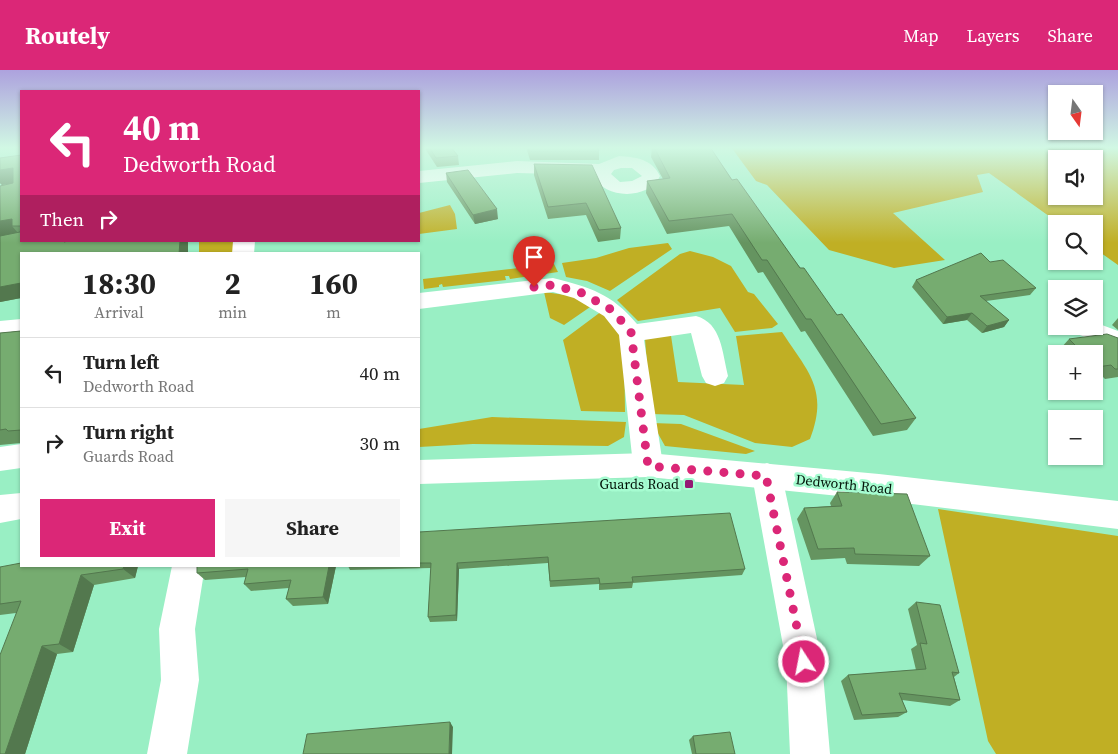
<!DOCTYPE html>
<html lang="en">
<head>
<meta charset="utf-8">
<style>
	:root { --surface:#fff; --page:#f6f6f6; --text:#222; --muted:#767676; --line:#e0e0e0; --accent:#db2777 }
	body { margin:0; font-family:"Source Serif 4",serif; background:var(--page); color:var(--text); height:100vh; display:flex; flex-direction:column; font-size:19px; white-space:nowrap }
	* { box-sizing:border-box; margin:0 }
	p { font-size:16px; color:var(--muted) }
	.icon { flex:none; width:28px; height:28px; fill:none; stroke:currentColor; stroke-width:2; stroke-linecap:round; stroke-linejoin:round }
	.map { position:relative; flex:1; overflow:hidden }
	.side { position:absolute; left:20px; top:182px; width:400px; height:315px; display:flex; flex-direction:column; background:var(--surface); border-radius:0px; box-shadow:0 1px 4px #0004 }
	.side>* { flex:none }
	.guide { position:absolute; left:20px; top:20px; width:400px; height:152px; border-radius:0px; box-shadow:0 1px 4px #0004; background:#db2777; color:#fff; overflow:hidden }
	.needle { width:32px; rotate:166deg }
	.controls { position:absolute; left:1048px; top:15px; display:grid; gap:10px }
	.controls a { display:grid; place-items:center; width:55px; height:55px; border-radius:0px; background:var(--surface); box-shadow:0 1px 4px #0004; font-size:25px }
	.pin { position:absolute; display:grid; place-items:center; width:42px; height:42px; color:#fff; margin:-51px -21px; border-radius:50% 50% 50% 0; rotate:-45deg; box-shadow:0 0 5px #0007 }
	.pin .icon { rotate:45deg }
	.me { position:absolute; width:55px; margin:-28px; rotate:349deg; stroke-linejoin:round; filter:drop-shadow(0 0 4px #0008) }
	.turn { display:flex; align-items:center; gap:18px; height:105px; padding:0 20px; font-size:22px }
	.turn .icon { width:65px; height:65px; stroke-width:2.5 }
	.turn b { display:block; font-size:35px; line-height:42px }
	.then { display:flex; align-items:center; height:48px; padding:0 20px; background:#0003; gap:10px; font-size:19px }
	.eta { display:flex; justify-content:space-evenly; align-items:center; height:85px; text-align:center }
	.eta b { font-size:30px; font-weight:700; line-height:35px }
	.primary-button { display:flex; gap:10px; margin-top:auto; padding:10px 20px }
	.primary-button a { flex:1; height:58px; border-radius:0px; background:var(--accent); color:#fff; font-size:20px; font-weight:700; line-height:58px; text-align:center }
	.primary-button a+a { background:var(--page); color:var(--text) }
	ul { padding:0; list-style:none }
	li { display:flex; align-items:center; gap:15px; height:70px; padding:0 20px; border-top:1px solid var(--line) }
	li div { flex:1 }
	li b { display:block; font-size:19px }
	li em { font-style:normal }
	header { display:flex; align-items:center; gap:30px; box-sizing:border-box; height:70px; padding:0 25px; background:var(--accent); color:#fff }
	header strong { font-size:24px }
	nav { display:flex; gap:28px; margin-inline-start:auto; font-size:18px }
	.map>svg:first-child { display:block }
</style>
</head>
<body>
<header>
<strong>Routely</strong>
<nav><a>Map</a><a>Layers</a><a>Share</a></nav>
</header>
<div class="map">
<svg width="1118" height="684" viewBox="0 0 1118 684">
	<rect width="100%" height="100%" fill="#99efc4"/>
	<!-- green -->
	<path fill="#c0af24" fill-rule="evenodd" d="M731,77h387v118l-24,-17v-24h-34l-71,-51 -12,2 6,17 -90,21 52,47 -51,8 -65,-18 -62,-65 -11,-4zM1056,89h38v37h-38z
		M450,135l5,9 2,15 -38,5v-21z
		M199,171h37l-3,13h-34z
		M668,173l4,6 -62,42 -23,-10 -21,-4 -4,-14 34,-5 33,-10z
		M690,181l23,6 18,9 17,26 6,2 24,30 -6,4 -37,4 -15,-24 -82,13 -21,-21 63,-46z
		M554,194l4,8 -48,7 -1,-3h-4l1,4 -63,7 -1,-3 -3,1v2l-15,2 -1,-10z
		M544,222l29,4 20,9 -29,20 -14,-7z
		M602,241l22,30 1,71 -44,-1 -18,-71z
		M670,259l8,53 66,3 -8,-49 46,-4c26,40 47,57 28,107l-18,8 -37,-4 -71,-28 -33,-1 -6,-75z
		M492,347l134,5 -2,15 -16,9 -135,-2 -54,3v-18z
		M652,353l29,1 74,27 -9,3 -81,-8z
		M938,439l180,27v218h-122l-8,-13z"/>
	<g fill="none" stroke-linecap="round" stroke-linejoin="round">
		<!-- minor -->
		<path fill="#fff" fill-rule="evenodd" d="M619,86c17,1 33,3 41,20 -11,24 -56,24 -67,-1l-76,-2 -98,10v-12l98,-10 82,3zM621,98h11l10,8 -10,5 -12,1 -9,-8 3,-4z
			M233,171h22l-1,13h-22z
			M553,208c38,10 58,15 84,46l59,-8c26,7 26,37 32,60l-4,7 -9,3 -9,-3 -4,-7 -11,-43 -47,7 19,125 -5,9 -10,3 -10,-3 -5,-9 -14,-130 -15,-19 -30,-18 -21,-6 -134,17v-16z
			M21,249v16l-21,2v-16z
			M1094,252l24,9v18l-41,-15 -3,-6 20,-2z
			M21,374v24l-21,3v-24z
			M767,393l11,4 4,9 40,186 8,92h-40l-4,-92 -34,-186 4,-9z
			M172,496h33l-10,63 4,51 -12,74h-40l14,-74 -2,-51z"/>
		<!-- major -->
		<path fill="#fff" fill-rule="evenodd" d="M648,383l231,21 239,27v28l-239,-29 -231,-23 -229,7v-24z
			M21,423v26l-21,4v-28z"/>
	</g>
	<!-- wall -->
	<path fill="#659460" d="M424,77h27l7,9 1,9 -22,2z
		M526,77h71l2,4v9h-69z
		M652,77h58l22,33 105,135 79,103 -9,12 -34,6 -68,-105 -4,1 -38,-60 -5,1 -29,-47 -62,8 -21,-41 1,-12 16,-2 -12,-22z
		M21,85v86h167v13h-167v44l-21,4v-116l11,-3 -9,2 -2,-2v-25z
		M534,94l87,64 -1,11 -22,3 -12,-27 -38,4 -14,-44z
		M446,103l52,46 -23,5 -28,-42z
		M916,210l120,8 -6,7 -44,6 23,19 -5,7 -22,6 -15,-13 -24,4 -31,-37z
		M1118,248v12l-6,-5z
		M21,261v112l-21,2v-112z
		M1118,268v39l-13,2 -4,-4 -7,1v-22h-28l-5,-6 8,-9z
		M837,422l93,64 -11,10 -72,-2 -2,-6 -34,2 -14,-41 7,-11 27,-2 -1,-3z
		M419,462l326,37 -3,6 -109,8 -1,5 -33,2v-6l-49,3 -2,-24 -89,6 -2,52 -27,1 -2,-5 3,-49 -81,2 -2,-4h71z
		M138,496l-3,12 -41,7 -21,67 -16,2 -32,100h-25l16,-141 -16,2v-48z
		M197,496h139l-8,38 -35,2 -7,-7 3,-11 -38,3 -7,-7 2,-7 -41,3 -8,-7z
		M916,532l43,71 -5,4 6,23 -10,6 -48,-6 5,12 -9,5 -44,3 -13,-39 7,-6 68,-5 -5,-21 6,-4 -9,-36z
		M693,666l42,18h-43l-3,-14z"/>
	<!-- shaded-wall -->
	<path fill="#53784e" d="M13,98l8,14 -19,3 -2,-2v-13z
		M497,139l1,10 -23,5 -2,-9z
		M12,149v7l6,7 -18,4v-16z
		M180,171h8v13h-9z
		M21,213v15l-21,4v-15z
		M972,243l-5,7 -24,4 4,-7z
		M1009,250l-5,7 -22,6 5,-7z
		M457,493l2,6 -2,52 -1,-6z
		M124,496h14l-3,12 -12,-9z
		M329,496h7l-8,38 -5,-7z
		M81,505l13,10 -21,67 -14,-8z
		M42,576l15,8 -32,100h-20z
		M450,652l3,5 -1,27h-3z"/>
	<!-- building -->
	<path fill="#76ac70" stroke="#53784e" d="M429,77h22l7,9 -22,2z
		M528,77h69l2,4h-70z
		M654,77h56l22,33 5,-1 63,89h4l33,47 5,-1 74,104 -35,6 -70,-105h-5l-39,-59h-5l-30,-46 -63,7 -22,-40 23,-3z
		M21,85v71h-9v-7l-12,2v-35l13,-3v-15l-13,2v-12z
		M534,94l58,1 29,63 -22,2 -13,-27 -38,4z
		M468,100l29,39 -24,6 -27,-42z
		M21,158v13h43v1l4,-1h112l-1,13h-158v29l-21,4v-51l20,-4z
		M981,183l9,9 13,-2 33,28 -56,8 29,24 -22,6 -15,-13 -25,4 -31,-37z
		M21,261v99l-13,1 -2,-2 -6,1v-97z
		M1107,264l11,4v31h-3l-4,-4 -14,2 -3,-3v-10h-10l-15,-15z
		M837,422l70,2 23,62 -75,-2 -1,-6 -36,1 -14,-41 38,-2z
		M730,443l15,56 -113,8 1,5 -33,2 -1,-6 -49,3 -2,-24 -91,6 -1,52 -28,2 3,-54h-12v-31z
		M21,493v3h103l-1,3 -42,6 -22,69 -17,2 -37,108h-5v-99l21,-54 -21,3v-37z
		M197,496h132l-6,31 -37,2 5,-19 -47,4 4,-15 -51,4z
		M916,532l24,3 19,68 -7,-1 8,28 -61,-7 8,19 -45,3 -14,-40 78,-6 -6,-26 7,1z
		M450,652l-1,32h-146l4,-20z
		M730,662l5,22h-39l-3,-18z"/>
	<!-- sky -->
	<linearGradient id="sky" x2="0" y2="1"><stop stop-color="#ada2de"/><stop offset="0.45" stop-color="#d1f8e4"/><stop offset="1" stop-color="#d1f8e4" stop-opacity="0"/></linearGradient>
	<rect width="1118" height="173" fill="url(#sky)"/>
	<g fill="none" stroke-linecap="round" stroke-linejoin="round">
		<!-- route -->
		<path stroke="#db2777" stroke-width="9" stroke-dasharray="0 16.2" d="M534,217l19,-2 29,8 30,17 19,22 17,134 118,10 38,186"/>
	</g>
	<!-- markers -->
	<rect fill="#941873" stroke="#a6fcd1" stroke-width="2" x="684" y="409" width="10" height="10" rx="2.5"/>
	<g text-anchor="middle" stroke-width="5" stroke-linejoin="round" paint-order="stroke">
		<!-- poi labels -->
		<g font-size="14" fill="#001106" stroke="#a6fcd1" text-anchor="end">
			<text x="679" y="419">Guards Road</text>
		</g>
		<!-- street labels -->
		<g font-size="14" fill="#001106" stroke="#a6fcd1">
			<text transform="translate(844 414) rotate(6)" y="5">Dedworth Road</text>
		</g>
	</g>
</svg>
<div class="controls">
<a><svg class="needle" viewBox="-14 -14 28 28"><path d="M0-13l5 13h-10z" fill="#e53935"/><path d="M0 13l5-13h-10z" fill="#767676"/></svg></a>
<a><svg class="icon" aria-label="sound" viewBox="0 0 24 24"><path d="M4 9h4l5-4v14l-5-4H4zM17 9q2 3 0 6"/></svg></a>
<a><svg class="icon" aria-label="search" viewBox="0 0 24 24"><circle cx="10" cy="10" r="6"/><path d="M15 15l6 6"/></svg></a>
<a><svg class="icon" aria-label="layers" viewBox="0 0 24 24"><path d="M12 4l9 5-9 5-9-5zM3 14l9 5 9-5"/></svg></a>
<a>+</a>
<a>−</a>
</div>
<div class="pin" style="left:534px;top:217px;background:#d93025"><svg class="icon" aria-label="arrive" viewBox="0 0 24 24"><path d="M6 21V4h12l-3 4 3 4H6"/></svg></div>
<svg class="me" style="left:804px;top:592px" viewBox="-20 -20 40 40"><circle r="17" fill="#db2777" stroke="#fff" stroke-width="3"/><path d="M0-11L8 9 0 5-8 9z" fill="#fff"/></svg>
<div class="guide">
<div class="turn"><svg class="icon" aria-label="left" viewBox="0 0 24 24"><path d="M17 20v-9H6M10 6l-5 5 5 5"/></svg><div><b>40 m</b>Dedworth Road</div></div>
<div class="then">Then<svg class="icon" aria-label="right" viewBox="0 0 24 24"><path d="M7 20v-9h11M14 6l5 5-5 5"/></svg></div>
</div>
<section class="side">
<div class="eta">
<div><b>18:30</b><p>Arrival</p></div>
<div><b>2</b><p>min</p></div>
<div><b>160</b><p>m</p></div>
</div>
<ul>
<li><svg class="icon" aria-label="left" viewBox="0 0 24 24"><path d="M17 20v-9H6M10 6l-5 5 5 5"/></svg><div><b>Turn left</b><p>Dedworth Road</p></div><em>40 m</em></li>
<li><svg class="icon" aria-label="right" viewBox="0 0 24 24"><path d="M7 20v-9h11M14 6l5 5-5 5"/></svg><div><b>Turn right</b><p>Guards Road</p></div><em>30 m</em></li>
</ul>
<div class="primary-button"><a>Exit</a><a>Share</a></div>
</section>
</div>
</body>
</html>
